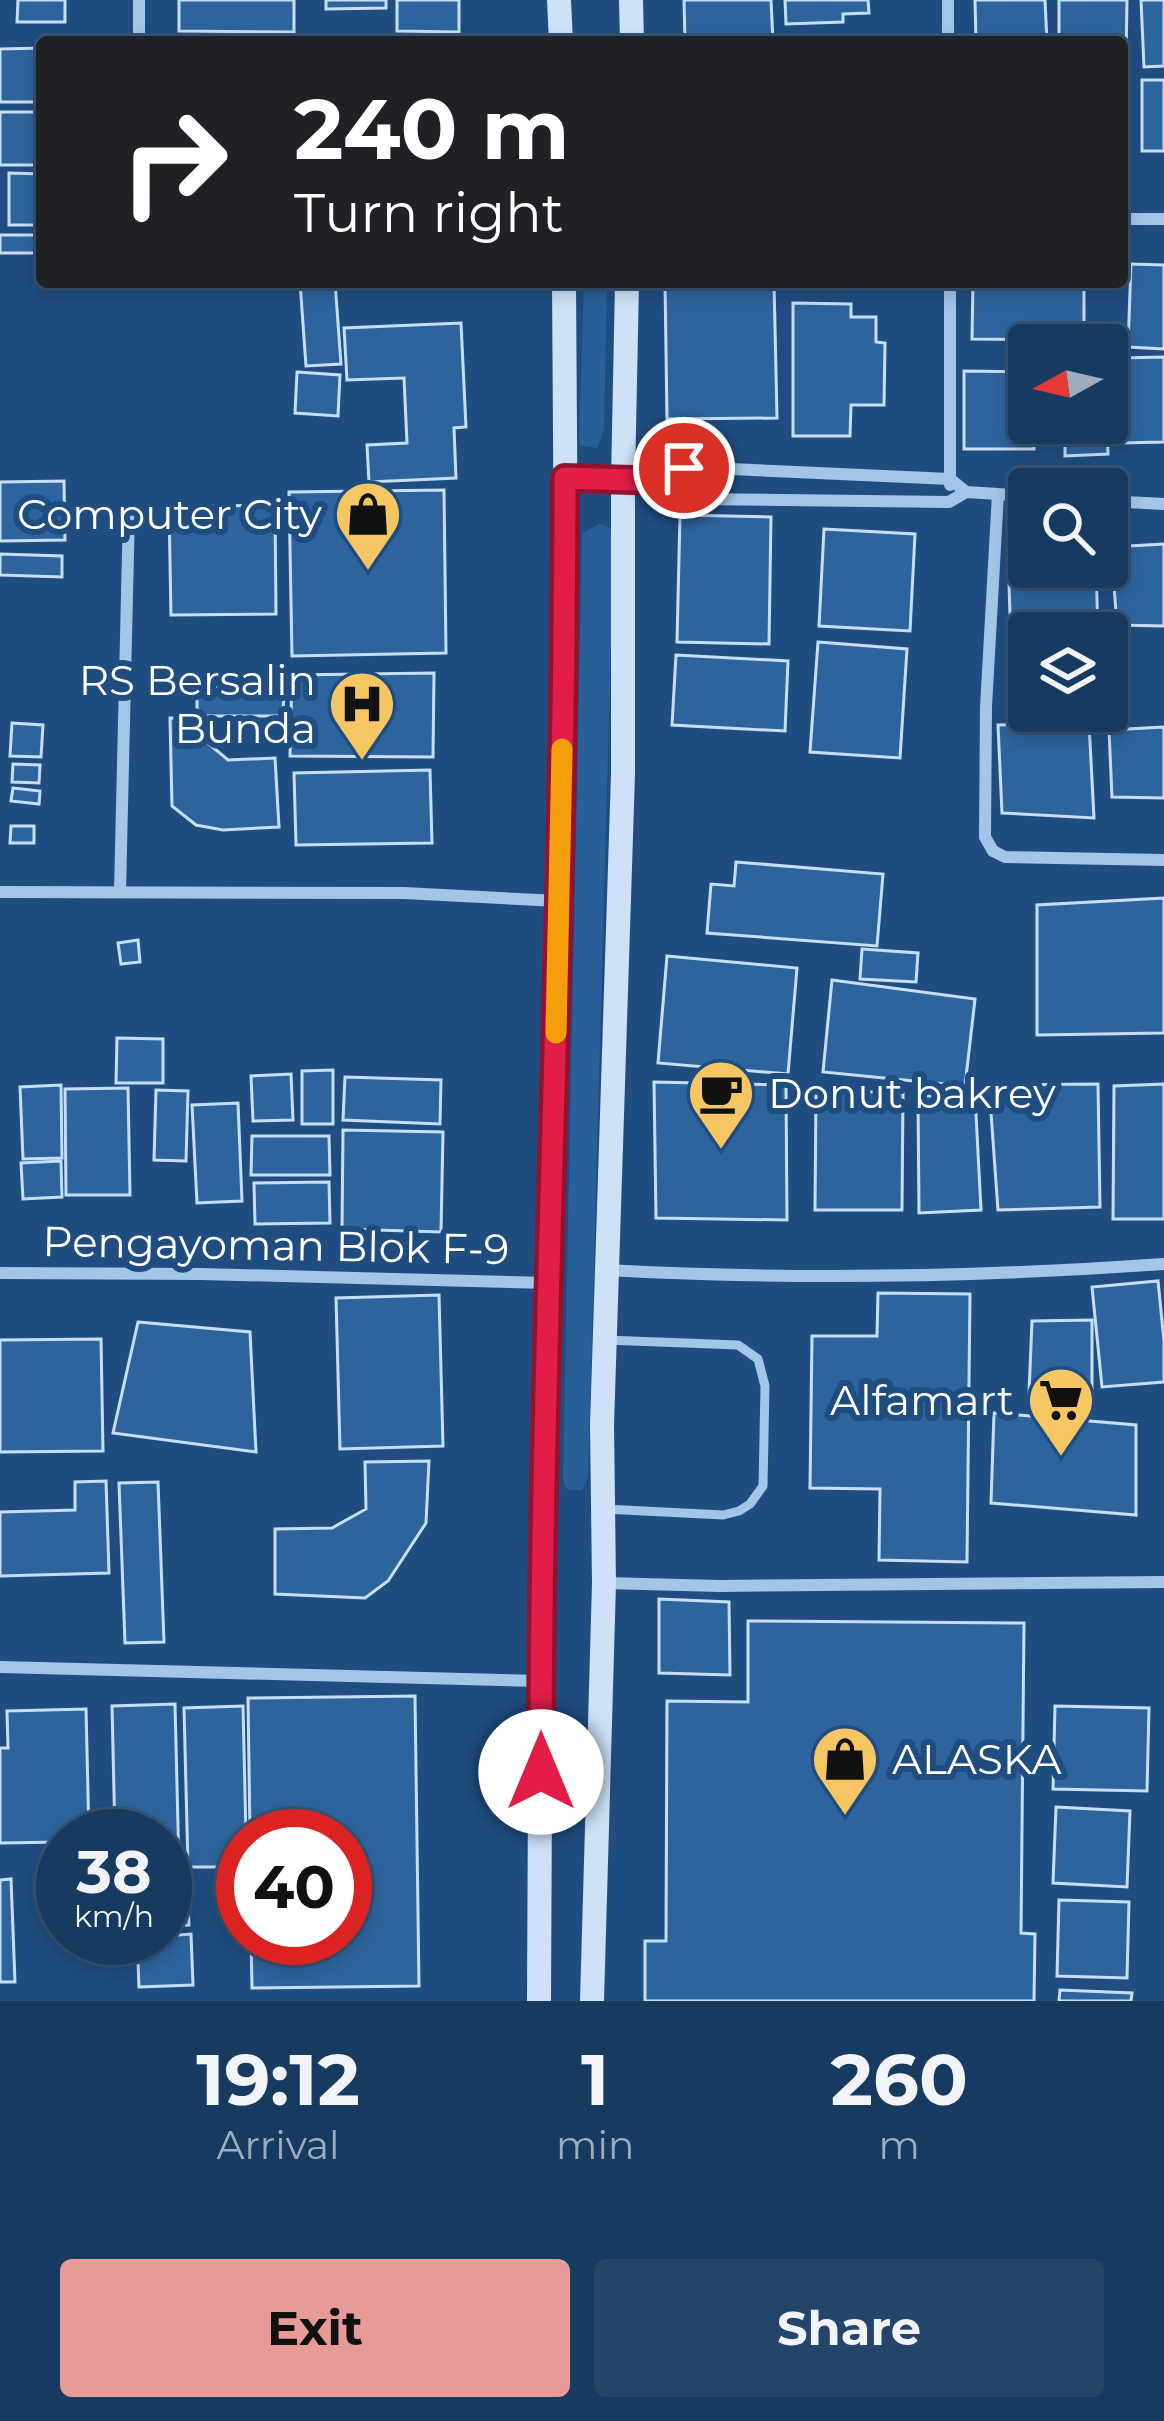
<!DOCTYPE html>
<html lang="en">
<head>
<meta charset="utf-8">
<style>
	:root { --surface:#173a60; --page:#244569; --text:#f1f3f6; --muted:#9eadbd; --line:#365475; --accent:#e69b98 }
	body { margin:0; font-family:Montserrat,sans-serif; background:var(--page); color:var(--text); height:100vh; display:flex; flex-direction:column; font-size:45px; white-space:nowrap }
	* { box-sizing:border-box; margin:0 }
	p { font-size:39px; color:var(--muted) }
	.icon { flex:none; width:66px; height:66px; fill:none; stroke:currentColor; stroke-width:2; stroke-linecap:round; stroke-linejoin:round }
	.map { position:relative; height:2001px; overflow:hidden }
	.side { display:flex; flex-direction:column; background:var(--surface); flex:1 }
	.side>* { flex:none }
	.hud { position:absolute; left:36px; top:36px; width:1092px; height:252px; border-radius:12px; box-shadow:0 6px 18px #0003,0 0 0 3px var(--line); background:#202124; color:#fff; overflow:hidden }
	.needle { width:78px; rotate:262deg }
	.tools { position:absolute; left:1008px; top:324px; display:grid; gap:24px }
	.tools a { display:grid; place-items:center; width:120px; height:120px; border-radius:12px; background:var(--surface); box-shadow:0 6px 18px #0003,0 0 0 3px var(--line); font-size:60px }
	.speed { position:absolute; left:36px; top:1809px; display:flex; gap:24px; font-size:60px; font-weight:700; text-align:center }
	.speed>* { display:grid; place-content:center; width:156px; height:156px; border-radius:50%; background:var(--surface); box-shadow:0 6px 18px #0003,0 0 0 3px var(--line); line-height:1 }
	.speed small { font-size:30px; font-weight:400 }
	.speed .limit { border:18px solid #d22; background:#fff; color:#111 }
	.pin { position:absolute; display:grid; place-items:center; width:102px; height:102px; color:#fff; margin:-51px; border:6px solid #fff; border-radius:50%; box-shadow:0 3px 12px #0007 }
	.me { position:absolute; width:132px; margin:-66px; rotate:0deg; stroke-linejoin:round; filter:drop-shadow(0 0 9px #0008) }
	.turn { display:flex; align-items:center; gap:42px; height:252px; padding:0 60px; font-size:54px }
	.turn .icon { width:156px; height:156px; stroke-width:2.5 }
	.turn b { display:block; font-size:84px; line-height:102px }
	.eta { display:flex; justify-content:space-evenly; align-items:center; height:204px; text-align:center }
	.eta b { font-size:72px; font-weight:700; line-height:84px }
	.button { display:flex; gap:24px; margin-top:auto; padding:24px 60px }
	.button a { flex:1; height:138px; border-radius:12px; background:var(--accent); color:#111; font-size:48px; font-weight:700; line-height:138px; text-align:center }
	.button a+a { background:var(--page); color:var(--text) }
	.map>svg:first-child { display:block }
</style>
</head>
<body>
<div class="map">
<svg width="1164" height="2001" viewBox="0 0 1164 2001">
	<rect width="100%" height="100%" fill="#1f4d80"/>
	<!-- green -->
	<path fill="#285f98" d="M584,282h23l-3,148 -7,18 -16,-2 -2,-7z
		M600,524l10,4 4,7 -26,942 -6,13h-13l-4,-4 -2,-10 19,-943z"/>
	<!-- building -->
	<path fill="#2e649d" stroke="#c7dff6" stroke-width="3" d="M18,0h47v22h-48z
		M179,0h115v32l-115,-1z
		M326,0h60v8l-60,1z
		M397,0h62v32l-62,-1z
		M684,0h87l2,42h-88z
		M785,0h83l1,13 -26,1v8l-57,2z
		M975,0h70l2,42h-71z
		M1059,0h68l-1,59h-4v-17h-63z
		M1141,0h23v66l-20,1z
		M192,36l146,2v4h-146z
		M42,48v54h-42v-53z
		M1142,80h22v71h-22z
		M0,112h42v53h-42z
		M9,173l33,1v51h-33z
		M0,235h42v18h-42z
		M1131,264l33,1v84l-36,-2z
		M300,282h35l6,82 -35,2z
		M665,282h109l3,136 -110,1z
		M973,282h111v58l-112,-1z
		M793,303l58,1v13h25v25l9,1 -1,62h-33l-1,31h-57z
		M461,323l5,104 -12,1 2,50 -87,4 -2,-37 40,-2 -3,-65 -57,2 -3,-52z
		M1164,357v85l-43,1 -1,-85z
		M964,371l65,1v51h5v26h-70z
		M297,372l43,3 -2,41 -43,-3z
		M1047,423h60l1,31 -43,2v-16l-18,1z
		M64,481l1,59 -65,1v-59z
		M444,490l2,163 -154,3 -3,-164z
		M275,505l1,109 -105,1 -2,-108z
		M680,515l91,2 -2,127 -92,-2z
		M824,529l91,5 -5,97 -91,-5z
		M1164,544v82l-47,-1 -6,-78z
		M0,554l62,2v21l-62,-2z
		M1029,554v13h67l2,66h-69v10l-18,1 -3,-89z
		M818,642l89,7 -7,109 -90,-6z
		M1029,646v61h-22v-60z
		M676,655l112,6 -3,70 -113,-6z
		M434,673l-1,84 -143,-1 2,-81z
		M197,688h87l-1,28h-86z
		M170,718l38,1 1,25 19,16 47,-2 4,69 -56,3 -27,-5 -24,-19z
		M12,723l31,2 -2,32 -31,-1z
		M1089,723l5,95 -92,-5 -4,-88z
		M1164,727v71l-52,-1 -3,-67z
		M13,764l27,1 -1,18 -27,-1z
		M430,770l2,73 -136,2 -2,-72z
		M13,788l27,3 -1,13 -28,-3z
		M11,826h23v17h-24z
		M736,862l147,12 -6,72 -170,-13 4,-49 23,2z
		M1164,898v135l-127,2v-130z
		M138,940l2,22 -19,2 -3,-21z
		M862,949l56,4 -2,29 -56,-3z
		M667,956l130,12 -9,106 -130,-11z
		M832,980l143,19 -10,87 -142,-14z
		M117,1038l46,1v44h-47z
		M333,1070v54h-31v-53z
		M291,1074l2,46 -40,1 -2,-45z
		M345,1077l96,3 -1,44 -97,-4z
		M654,1082l132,3 1,135 -131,-2z
		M1098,1084l2,123 -102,3 -9,-125z
		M1164,1084v135h-51l1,-133z
		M61,1085l1,73 -39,1 -3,-72z
		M128,1088l2,107h-64l-1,-106z
		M156,1090l32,1 -2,70 -32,-1z
		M816,1090l87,3 -1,117h-87z
		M975,1095l6,115 -62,3 -1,-117z
		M238,1103l4,98 -45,2 -5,-98z
		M343,1130l100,2 -2,100 -99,-3z
		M252,1136h77l1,39h-79z
		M61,1161l1,36 -39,2 -2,-36z
		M329,1182l1,41 -75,1 -1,-41z
		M1158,1281l6,60v41l-62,5 -10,-100z
		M878,1293l92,1 -3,268 -88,-2 1,-71 -70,-1 2,-152h65z
		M439,1295l4,151 -103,3 -4,-151z
		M1092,1320v78l-63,-5 3,-72z
		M138,1322l112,10 6,120 -143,-19z
		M101,1339l2,112 -103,1v-112z
		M994,1413l142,12v90l-145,-12z
		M429,1461l-3,62 -38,58 -23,17 -90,-4v-65l57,-1 34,-19 -1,-47z
		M106,1481l3,92 -109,3v-64l75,-2v-28z
		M158,1482l6,160 -39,1 -6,-160z
		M659,1599l70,3 1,73 -71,-2z
		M748,1621l276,2 -3,310 14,1 -1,67h-389v-60h21l1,-240 81,1z
		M415,1696l4,290 -167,2 -1,-50h94v-102h-95l-2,-138z
		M175,1704l4,163h-14v-31h-50l-3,-130z
		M243,1706l3,130h-3v31h-55l-4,-159z
		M1055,1706l94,2 -2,83 -94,-2z
		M86,1709l3,127h-26v6l-63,1v-95h8l-1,-37z
		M1056,1807l74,4 -3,76 -74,-4z
		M187,1878l2,47 -24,1v-47z
		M11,1879l4,103h-15v-102z
		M1059,1900l70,2 -2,76 -70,-2z
		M191,1934l2,51 -54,2 -2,-49z
		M1060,1990l72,3 -1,8h-72z"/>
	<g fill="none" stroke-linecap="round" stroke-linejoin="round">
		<!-- lane -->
		<path stroke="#a3c5e8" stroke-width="9" d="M604,1509l119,6 16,-4 11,-7 13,-18 2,-100 -7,-27 -20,-14 -133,-5"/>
		<!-- street -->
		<path stroke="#a3c5e8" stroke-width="12" d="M139,0v42
			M948,0v42
			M1122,219h42
			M950,282v203
			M565,478l101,3 22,-14 262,12 16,13
			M666,481l22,18 261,3 17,-10 63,4
			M998,494l-12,213 -1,130 8,14 12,6 159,3
			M1107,501l57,3
			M0,892l404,1 153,8
			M120,892l9,-382
			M607,1270c185,10 372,7 557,-6
			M0,1273l201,1 348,9
			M605,1583l115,3 444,-4
			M0,1667l541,14"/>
		<!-- secondary -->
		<path stroke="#cee1f6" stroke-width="24" d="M559,0l2,42
			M631,0l1,42
			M539,2001l2,-417 25,-1003 -2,-299
			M592,2001l12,-418 -2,-158 21,-651v-294l4,-198"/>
	</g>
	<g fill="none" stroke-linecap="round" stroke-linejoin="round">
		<!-- route casing -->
		<g stroke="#92132f" stroke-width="30">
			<path id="route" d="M541,1772c0,-431 24,-862 24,-1294l101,3 18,-13"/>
		</g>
		<!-- route -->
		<use href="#route" stroke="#e11d48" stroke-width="21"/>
		<!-- slow -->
		<path stroke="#f59e0b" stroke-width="21" d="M556,1033l6,-284"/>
	</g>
	<!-- icons -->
	<defs>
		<g id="shop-pin" transform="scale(3.45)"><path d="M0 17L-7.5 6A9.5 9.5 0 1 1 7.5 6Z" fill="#f6c663" stroke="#1f4d80"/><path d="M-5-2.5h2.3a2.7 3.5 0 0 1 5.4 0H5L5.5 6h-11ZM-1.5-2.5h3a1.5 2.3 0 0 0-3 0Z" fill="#111"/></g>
		<g id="hospital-pin" transform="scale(3.45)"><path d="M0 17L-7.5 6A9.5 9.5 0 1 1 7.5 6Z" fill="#f6c663" stroke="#1f4d80"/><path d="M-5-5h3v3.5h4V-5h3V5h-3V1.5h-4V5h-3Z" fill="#111"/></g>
		<g id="cafe-pin" transform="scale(3.45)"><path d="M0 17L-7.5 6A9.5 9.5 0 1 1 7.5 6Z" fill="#f6c663" stroke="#1f4d80"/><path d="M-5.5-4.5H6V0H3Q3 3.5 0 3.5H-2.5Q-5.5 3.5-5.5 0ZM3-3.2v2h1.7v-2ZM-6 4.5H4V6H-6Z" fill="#111"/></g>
		<g id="supermarket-pin" transform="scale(3.45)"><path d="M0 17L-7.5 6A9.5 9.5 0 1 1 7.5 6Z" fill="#f6c663" stroke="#1f4d80"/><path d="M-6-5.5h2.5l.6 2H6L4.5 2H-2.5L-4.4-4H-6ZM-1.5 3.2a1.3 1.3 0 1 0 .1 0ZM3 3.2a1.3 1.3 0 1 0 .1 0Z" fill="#111"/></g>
	</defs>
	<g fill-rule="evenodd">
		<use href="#shop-pin" x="368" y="514"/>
		<use href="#hospital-pin" x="362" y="704"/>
		<use href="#cafe-pin" x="721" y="1093"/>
		<use href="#supermarket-pin" x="1061" y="1400"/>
		<use href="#shop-pin" x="845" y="1759"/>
	</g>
	<g text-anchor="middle" stroke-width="12" stroke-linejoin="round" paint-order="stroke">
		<!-- poi labels -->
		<g font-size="42" fill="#fff" stroke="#1f4d80" text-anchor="end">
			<text x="322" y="529">Computer City</text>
			<text x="316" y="695">RS Bersalin<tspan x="316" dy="48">Bunda</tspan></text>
			<text x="768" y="1108" text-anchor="start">Donut bakrey</text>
			<text x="1014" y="1415">Alfamart</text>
			<text x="892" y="1774" text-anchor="start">ALASKA</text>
		</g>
		<!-- street labels -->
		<g font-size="42" fill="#fff" stroke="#1f4d80">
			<text transform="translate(276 1245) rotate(1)" y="15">Pengayoman Blok F-9</text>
		</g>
	</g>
</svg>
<div class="tools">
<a><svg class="needle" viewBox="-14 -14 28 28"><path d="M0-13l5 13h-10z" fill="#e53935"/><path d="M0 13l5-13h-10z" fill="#9eadbd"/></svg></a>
<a><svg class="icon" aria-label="search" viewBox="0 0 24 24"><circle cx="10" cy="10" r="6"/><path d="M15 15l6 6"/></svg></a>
<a><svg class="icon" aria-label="layers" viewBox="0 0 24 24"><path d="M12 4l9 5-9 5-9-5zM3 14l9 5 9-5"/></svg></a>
</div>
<div class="speed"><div>38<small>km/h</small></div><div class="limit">40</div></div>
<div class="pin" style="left:684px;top:468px;background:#d93025"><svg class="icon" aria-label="arrive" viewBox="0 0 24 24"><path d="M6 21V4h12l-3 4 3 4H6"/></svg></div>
<svg class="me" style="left:541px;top:1772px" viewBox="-20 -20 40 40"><circle r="19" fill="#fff"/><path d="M0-13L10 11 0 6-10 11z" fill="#e11d48"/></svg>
<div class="hud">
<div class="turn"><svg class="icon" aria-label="right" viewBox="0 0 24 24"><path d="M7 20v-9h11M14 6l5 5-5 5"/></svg><div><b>240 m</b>Turn right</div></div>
</div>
</div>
<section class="side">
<div class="eta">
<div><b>19:12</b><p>Arrival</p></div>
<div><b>1</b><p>min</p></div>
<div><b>260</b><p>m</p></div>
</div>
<div class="button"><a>Exit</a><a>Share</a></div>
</section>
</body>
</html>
